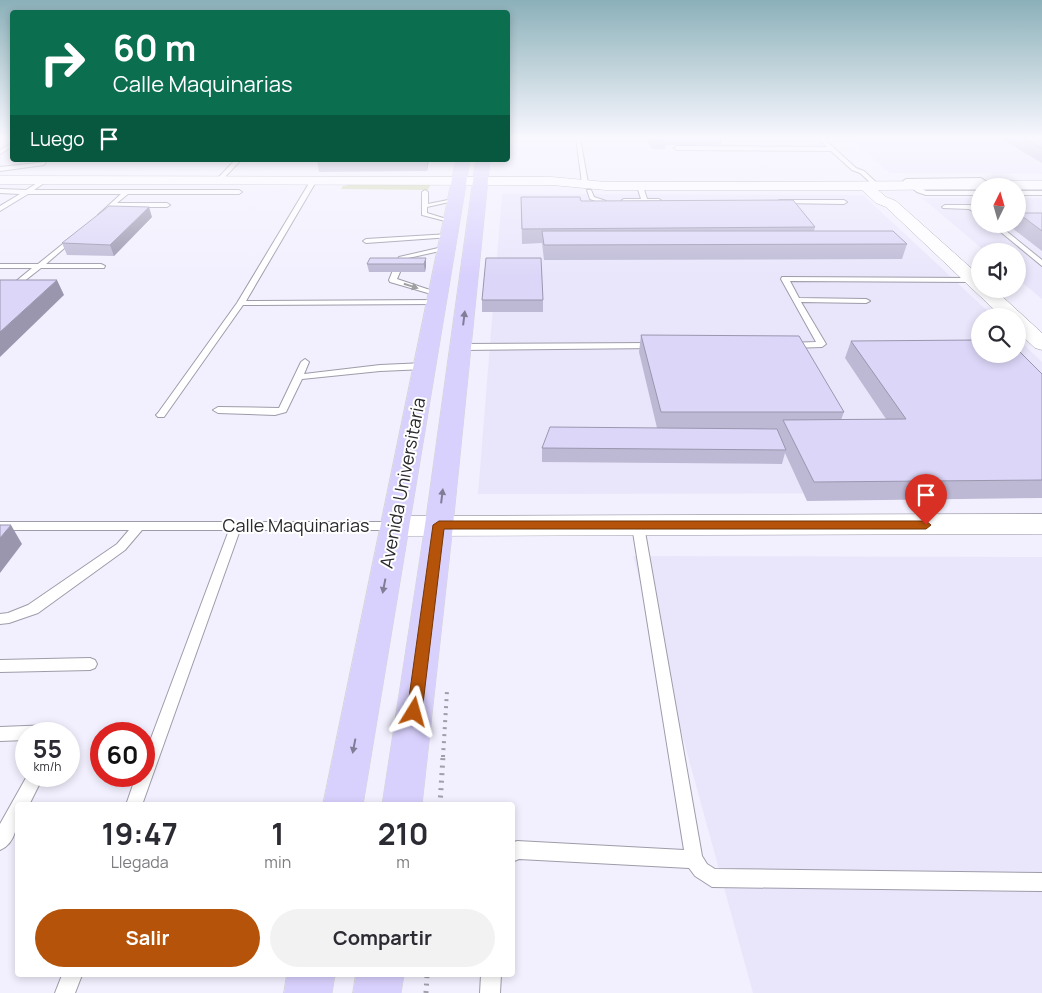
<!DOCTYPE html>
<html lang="es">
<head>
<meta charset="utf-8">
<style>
	:root { --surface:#fff; --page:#f2f2f3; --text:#2b2b33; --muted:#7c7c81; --accent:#b45309 }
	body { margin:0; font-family:Manrope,sans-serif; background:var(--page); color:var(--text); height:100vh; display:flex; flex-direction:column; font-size:19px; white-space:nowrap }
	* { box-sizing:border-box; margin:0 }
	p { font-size:16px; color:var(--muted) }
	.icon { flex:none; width:28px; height:28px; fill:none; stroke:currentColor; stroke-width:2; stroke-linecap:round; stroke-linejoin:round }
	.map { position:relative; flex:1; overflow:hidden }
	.sheet { position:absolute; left:15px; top:802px; width:500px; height:175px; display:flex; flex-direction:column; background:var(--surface); border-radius:5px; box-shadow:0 2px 8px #0003 }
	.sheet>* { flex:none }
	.top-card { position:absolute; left:10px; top:10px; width:500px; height:152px; border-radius:5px; box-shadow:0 2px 8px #0003; background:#0b6e4f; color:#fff; overflow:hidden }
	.needle { width:32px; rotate:5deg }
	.tools { position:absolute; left:971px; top:178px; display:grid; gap:10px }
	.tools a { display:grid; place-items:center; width:55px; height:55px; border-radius:50%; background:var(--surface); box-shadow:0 2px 8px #0003; font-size:25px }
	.speed { position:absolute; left:15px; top:722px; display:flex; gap:10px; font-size:25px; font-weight:700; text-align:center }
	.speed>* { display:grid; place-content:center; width:65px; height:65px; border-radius:50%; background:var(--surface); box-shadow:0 2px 8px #0003; line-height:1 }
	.speed small { font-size:12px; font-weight:400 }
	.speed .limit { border:8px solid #d22; background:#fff; color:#111 }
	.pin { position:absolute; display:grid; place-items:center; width:42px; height:42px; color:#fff; margin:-51px -21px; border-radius:50% 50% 50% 0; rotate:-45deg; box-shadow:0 0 5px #0007 }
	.pin .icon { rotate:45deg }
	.me { position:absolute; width:55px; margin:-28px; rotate:8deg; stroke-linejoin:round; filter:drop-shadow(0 0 4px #0008) }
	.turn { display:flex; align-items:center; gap:18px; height:105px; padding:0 20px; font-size:22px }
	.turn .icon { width:65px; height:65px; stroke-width:2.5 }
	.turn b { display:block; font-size:35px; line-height:42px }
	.then { display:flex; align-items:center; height:48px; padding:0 20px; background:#0003; gap:10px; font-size:19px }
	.eta { display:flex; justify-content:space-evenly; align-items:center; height:85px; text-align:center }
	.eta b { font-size:30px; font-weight:700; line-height:35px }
	.action { display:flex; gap:10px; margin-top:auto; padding:10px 20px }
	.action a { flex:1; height:58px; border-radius:30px; background:var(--accent); color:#fff; font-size:20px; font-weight:700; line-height:58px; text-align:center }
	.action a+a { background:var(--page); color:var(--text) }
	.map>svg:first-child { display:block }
</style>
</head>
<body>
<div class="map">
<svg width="1042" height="993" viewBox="0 0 1042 993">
	<rect width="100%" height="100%" fill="#f2f0fe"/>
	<!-- built -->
	<path fill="#e9e6fc" d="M848,137h194v37l-152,-1z
		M502,194l361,1 130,121h-13v38h38v-15l24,23v131l-564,1z
		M922,198h58v26h38v-26h24v101l-24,-20v-28h-33z
		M633,556l409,1v436h-289z"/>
	<!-- green -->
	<path fill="#ced7aa" d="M360,183h71l-3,7 -87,-1 2,-3z"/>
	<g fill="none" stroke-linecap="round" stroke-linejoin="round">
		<!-- service casing -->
		<g stroke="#9e9ca9" stroke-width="2">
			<path id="service" d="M576,137l4,1 8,45 -3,2 -3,-2z
				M817,137h5l34,31 8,3 14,13v2h-4l-14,-13 -8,-3 -21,-19 -154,-1 -3,-2 3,-2 150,1z
				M10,144h2v3l-12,7v-4z
				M235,160h6l-20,21h-4v-2z
				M46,162l-2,3 -44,6v-4z
				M45,178l2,3 -13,9h205l3,2 -3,2h-111l-11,9h50l3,2 -3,2h-53l-14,11 -2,-1v-2l23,-21h-93l-28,17v-5l20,-12 -20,-1v-4l26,1z
				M314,178l3,2 -71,121 191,-1 4,2 -4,2 -194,1 -79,112h-6l-2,-2 2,-2 79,-110 74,-123z
				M981,178l9,6v2h-4l-6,-4 -68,1 14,8h54v4h-54l-9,-3 -14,-11 3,-2z
				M640,184l3,2 4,13h12l3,2 -1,1h-39v-2l2,-1h17l-4,-13z
				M425,190l3,2v12l30,-6v2l-31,7v6l26,8v2l-31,-8v-23z
				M587,190h4l3,7 12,4 3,11h-4l-4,-9 -11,-4z
				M1018,191h24v4h-24z
				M780,200h64l3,2 -3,2 -66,-1v-2z
				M945,205h25l10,5v5l-11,-6 -26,-1 -1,-1z
				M991,224h20l-3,2h-8l42,34v6z
				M449,234l2,1v2l-85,6 -3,-2 3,-2z
				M74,235l3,2 -1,1 -30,26h55l4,2 -1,2h-63l-23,18h-3v-4l17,-14h-32v-4h38z
				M447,246l2,1v2l-45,10 -3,8 -7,-2 5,-8z
				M393,270l7,2 -3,7 45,15 -4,2 -48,-14 -1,-2z
				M782,277l191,1 4,2 -4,2 -183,-1 9,17 67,1 4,2 -4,2 -65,-1 25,42 -4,3 -32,1 -3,-1v-4l29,-1 -35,-63z
				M654,343l3,1v4l-196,2 -4,-3 4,-3z
				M305,359l4,3 -5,12 76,-9 45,-2 4,3 -4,3 -45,2 -78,8 -16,33 -11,3 -57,-2 -5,-3 5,-3 61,1 22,-46z
				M0,522h396l6,4 -6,4h-156l-98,275h-16l10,-29h8v-19l85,-227h-87l-17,20 -87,63 -29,10 -9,1v-10l8,-1 20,-8 89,-61 12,-14h-129z
				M638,522l6,4 58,330 5,8 8,5 327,4v18l-330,-4 -17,-11 -6,-8 -170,-9 -7,3v-19l5,-2 167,9 -52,-324z
				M90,658l5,2 2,4 -2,4 -5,2 -90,2v-12z
				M51,725l5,2 2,7h-32v6l-26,1v-14z
				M27,776h12l2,5 -12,24h-11c0,16 -1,38 -18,45v-26z
				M62,975h20l-7,18h-20z
				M481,975h20l-1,18h-20z"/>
		</g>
		<!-- tertiary casing -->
		<g stroke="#9e9ca9" stroke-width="1">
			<path id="tertiary" d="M0,176l552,1 54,5 436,-1v8h-24v-3h-38v3l-102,1 8,7 10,4 84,75v13h14l48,44v17l-7,-2 -17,-16v-16h-17l-115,-109 -10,-4 -14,-13h-256l-54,-5 -552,-1z
				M1042,514v20l-646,2 -10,-3 -4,-7 4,-7 10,-3z"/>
		</g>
		<!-- primary casing -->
		<g stroke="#d4d4d5" stroke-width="1">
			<path id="primary" d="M456,160h14l-107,645h-40z
				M476,160h14l-37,365 -31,280h-40l43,-280z
				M287,975h48l-3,18h-48z
				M356,975h48l-3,18h-48z"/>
		</g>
		<!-- path-far1 -->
		<path stroke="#a09ea8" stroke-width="4" stroke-dasharray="2 5" stroke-linecap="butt" d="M443,757l4,-66"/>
		<!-- path -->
		<path stroke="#a09ea8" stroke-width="5" stroke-dasharray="2 5.5" stroke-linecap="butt" d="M440,805l3,-49
			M426,993l1,-18"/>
		<!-- service -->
		<use href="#service" fill="#fff" fill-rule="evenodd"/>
		<!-- tertiary -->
		<use href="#tertiary" fill="#fff" fill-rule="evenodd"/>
		<!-- primary -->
		<use href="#primary" fill="#d9d1fd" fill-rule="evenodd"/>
	</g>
	<!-- wall -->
	<path fill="#bdb9d5" d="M644,137h78l-1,8h-55l-1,4h-13z
		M1005,137h37v26l-39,-23z
		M317,160h112l-2,11 -108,1z
		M521,197l60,4 234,26 -1,4 93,13 -5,15 -358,1 -2,-17 -20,1z
		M1018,213h24v38l-30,-23 1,-4h5z
		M152,217l-38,39 -47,-1 -5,-12z
		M426,258v8l-1,6h-56l-2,-8z
		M482,300h61v12h-61z
		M641,335l203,77 -3,8 45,-1 -41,-61 6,-17 191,33v124l-235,3 -22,-48 -3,11 -240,-2v-14l115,-20 -18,-76z"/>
	<!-- shaded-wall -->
	<path fill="#9a96ae" d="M427,160h2l-2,11z
		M149,207l3,10 -38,39 -4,-11z
		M426,258v8l-1,6 -1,-8z
		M57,280l7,15 -64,62v-25z
		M11,525l11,19 -22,29v-35z"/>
	<!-- building -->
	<path fill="#dcd7f8" stroke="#9a96ae" d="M651,137h13l2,3h-13z
		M1023,137h19v11z
		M521,197h59l1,4 212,-1 22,27 -293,2z
		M109,206l40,1 -39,38 -48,-2z
		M1018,213h24v18z
		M542,231h351l14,13 -363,1z
		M370,258h56l-2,6h-57z
		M486,258h55l2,42h-61z
		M0,280h57l-57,52z
		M641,335l158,1 45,76h-183z
		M980,340v14h38v-4l24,24v106l-228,2 -31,-62 123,-1 -55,-78z
		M550,427l227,2 9,21 -244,-2z
		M0,525h11l-11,13z"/>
	<!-- one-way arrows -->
	<defs><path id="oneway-solid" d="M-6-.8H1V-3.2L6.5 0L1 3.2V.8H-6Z" transform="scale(1.25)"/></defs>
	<use fill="#9f9fa1" href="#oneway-solid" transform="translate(411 286) rotate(17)"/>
	<g fill="#827d96">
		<use href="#oneway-solid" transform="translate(464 318) rotate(-83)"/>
		<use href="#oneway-solid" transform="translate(442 496) rotate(-83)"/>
		<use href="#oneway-solid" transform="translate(384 586) rotate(101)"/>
		<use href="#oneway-solid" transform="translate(354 746) rotate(101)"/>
	</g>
	<!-- sky -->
	<linearGradient id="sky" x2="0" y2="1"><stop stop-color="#8bb0b9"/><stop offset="0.5" stop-color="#f9f8ff"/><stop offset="1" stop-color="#f9f8ff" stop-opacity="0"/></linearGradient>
	<rect width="1042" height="276" fill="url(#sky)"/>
	<!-- route -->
	<path fill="#b45309" stroke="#753606" d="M439,521h487l5,4 -5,4h-482l-22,183 -2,4 -6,2 -5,-2 -2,-4 26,-187z"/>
	<g text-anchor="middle" stroke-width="4" stroke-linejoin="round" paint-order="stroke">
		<!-- street labels -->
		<g font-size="18" fill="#2a292e" stroke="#fff">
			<text transform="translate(403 483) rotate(-79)" y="6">Avenida Universitaria</text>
			<text x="296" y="532">Calle Maquinarias</text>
		</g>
	</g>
</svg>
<div class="tools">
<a><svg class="needle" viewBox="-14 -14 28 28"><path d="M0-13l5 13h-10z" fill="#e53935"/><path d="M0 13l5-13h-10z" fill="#7c7c81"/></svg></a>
<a><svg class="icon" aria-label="sound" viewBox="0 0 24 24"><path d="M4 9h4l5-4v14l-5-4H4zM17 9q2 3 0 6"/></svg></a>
<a><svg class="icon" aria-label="search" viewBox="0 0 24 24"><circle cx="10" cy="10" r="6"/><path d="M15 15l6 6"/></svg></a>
</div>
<div class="speed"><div>55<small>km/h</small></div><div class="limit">60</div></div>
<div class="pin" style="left:926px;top:525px;background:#d93025"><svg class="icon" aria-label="arrive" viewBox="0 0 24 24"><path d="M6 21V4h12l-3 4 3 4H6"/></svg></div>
<svg class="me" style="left:414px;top:712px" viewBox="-20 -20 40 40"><path d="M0-17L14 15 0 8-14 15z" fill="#b45309" stroke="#fff" stroke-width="4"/></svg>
<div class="top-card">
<div class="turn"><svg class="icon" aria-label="right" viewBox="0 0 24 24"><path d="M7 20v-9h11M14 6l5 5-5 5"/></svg><div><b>60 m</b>Calle Maquinarias</div></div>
<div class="then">Luego<svg class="icon" aria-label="arrive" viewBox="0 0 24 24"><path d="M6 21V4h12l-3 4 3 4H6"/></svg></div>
</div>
<section class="sheet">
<div class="eta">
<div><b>19:47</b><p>Llegada</p></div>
<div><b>1</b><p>min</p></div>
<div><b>210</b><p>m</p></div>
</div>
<div class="action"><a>Salir</a><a>Compartir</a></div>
</section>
</div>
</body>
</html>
